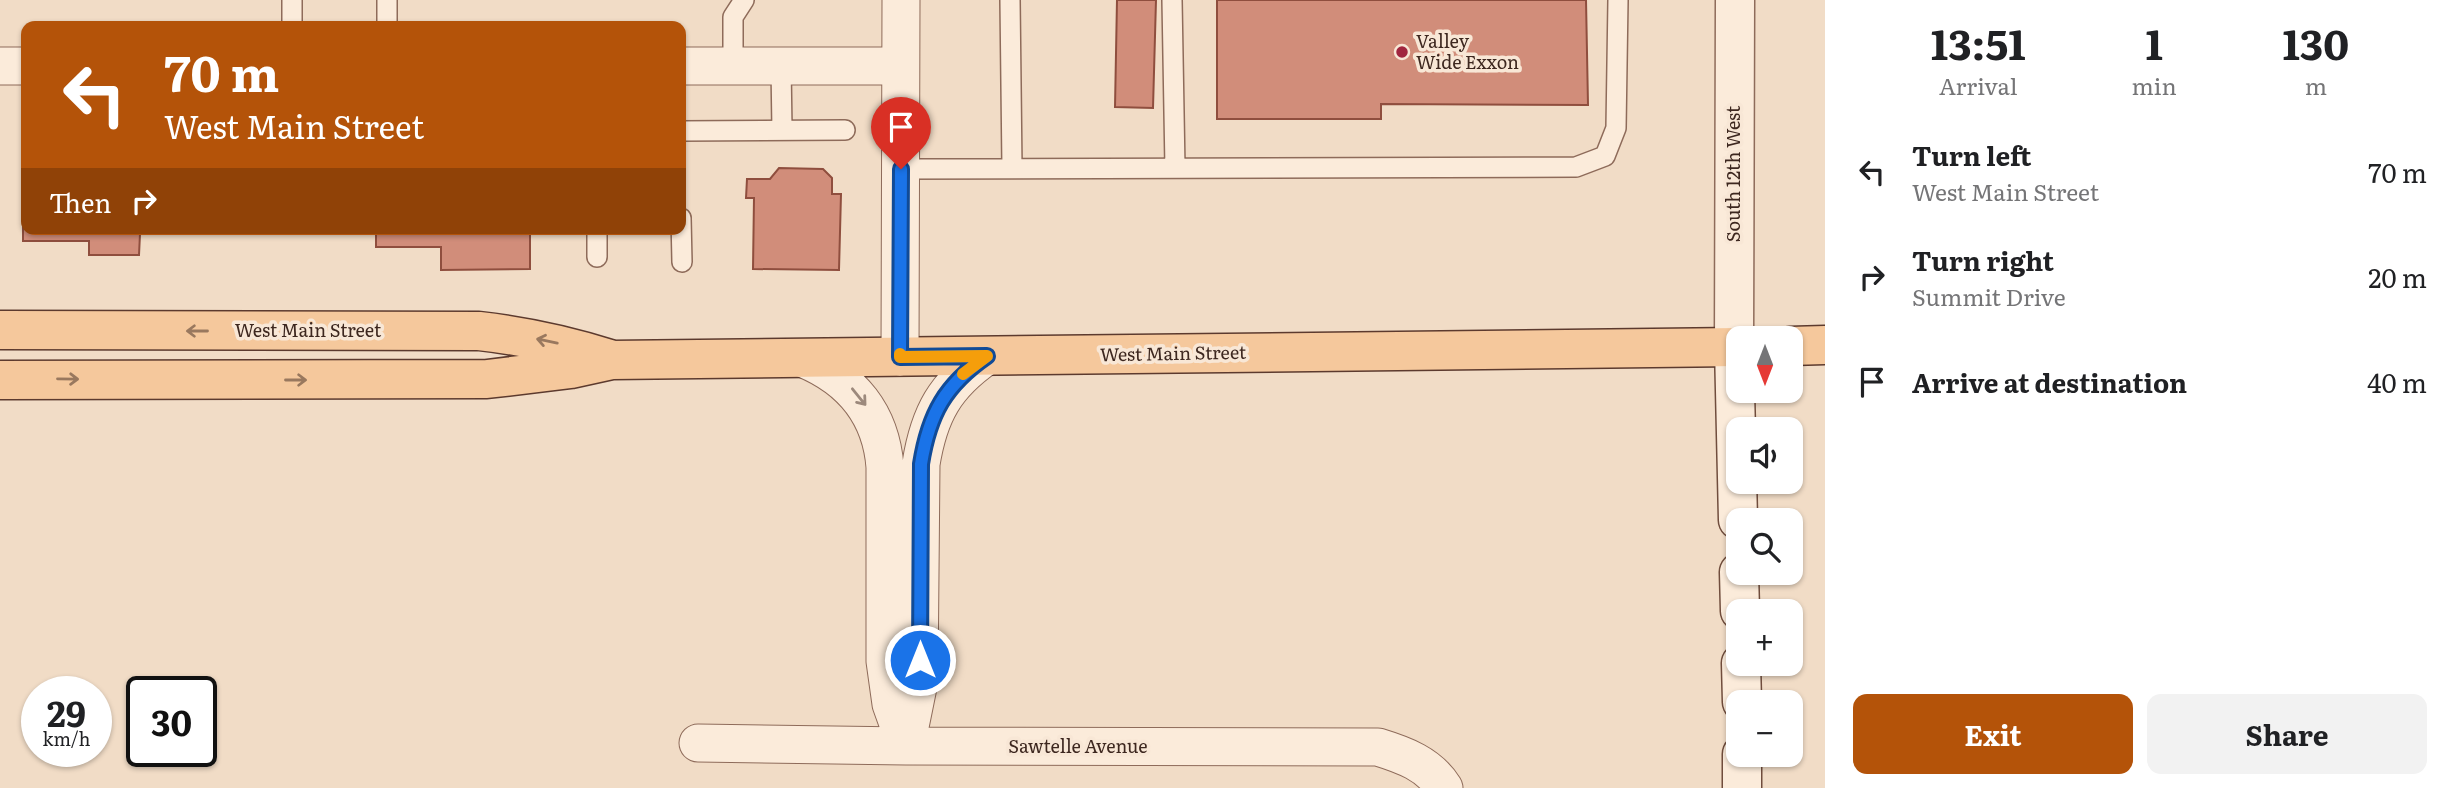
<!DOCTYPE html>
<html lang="en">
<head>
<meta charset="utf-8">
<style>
	:root { --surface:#fff; --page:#f2f2f2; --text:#202124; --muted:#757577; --accent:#b45309 }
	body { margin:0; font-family:Literata,serif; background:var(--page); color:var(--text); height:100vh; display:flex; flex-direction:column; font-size:26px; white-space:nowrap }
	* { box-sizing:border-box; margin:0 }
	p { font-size:23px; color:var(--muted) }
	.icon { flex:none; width:38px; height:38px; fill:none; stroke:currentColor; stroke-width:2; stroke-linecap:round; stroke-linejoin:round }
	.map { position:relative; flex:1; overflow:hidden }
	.sheet { display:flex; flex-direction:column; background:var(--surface); width:630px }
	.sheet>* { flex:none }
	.guide { position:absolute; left:21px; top:21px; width:665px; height:214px; border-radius:14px; box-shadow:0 2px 5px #0004; background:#b45309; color:#fff; overflow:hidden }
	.needle { width:46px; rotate:180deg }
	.fabs { position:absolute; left:1726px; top:326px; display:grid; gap:14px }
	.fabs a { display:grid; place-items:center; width:77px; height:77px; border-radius:14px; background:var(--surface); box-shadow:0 2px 5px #0004; font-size:35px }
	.speed { position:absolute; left:21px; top:676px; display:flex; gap:14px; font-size:35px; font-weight:700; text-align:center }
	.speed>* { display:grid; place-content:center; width:91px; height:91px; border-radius:50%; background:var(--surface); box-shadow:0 2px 5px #0004; line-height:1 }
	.speed small { font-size:18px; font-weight:400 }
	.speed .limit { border:4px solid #111; border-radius:10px; background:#fff; color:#111 }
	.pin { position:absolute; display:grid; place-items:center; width:60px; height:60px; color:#fff; margin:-72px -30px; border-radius:50% 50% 50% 0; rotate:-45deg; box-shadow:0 0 7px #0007 }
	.pin .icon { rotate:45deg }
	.me { position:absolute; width:77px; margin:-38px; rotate:0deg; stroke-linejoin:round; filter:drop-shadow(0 0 5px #0008) }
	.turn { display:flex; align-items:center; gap:24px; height:147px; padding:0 28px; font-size:32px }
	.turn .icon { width:91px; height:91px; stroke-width:2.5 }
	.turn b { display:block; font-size:49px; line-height:60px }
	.then { display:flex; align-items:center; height:66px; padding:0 28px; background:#0003; gap:14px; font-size:26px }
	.eta { display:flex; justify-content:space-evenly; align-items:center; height:119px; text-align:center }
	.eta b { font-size:42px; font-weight:700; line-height:49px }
	.action { display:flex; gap:14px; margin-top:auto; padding:14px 28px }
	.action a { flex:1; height:80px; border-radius:14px; background:var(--accent); color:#fff; font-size:28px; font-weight:700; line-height:80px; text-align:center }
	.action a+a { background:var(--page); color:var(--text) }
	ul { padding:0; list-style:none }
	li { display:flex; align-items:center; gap:21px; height:105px; padding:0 28px }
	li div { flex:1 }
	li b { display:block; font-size:26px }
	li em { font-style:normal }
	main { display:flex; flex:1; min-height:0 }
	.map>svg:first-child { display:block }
</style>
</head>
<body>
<main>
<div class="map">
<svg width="1825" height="788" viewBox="0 0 1825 788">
	<rect width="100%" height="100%" fill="#f1dcc6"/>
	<!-- building -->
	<path fill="#d18d7a" stroke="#8f4e3e" stroke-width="2" d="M1117,0h39l-3,108 -38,-1z
		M1217,0h369l2,105 -207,-1v15h-164z
		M779,168l44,1 9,9v16h9l-2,76 -86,-1 1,-71h-8l1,-19h23z
		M23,197h3v32h136v5h-22l-1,21h-50v-14h-66z
		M376,229h154v40l-89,1v-23h-65z"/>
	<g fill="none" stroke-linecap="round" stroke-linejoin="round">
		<!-- service casing -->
		<g stroke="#8e6b5a" stroke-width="22">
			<path id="service" d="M292,0v26
				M1010,0l2,168
				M1172,0l3,168
				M387,26v-26
				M733,66v-49l11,-17
				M781,66l1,64
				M681,131l164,-1
				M901,169l675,-2 29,-11 11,-28 2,-128
				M681,218l1,44
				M597,229v28"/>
		</g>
		<!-- minor casing -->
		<g stroke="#8e6b5a" stroke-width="39">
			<path id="minor" d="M0,66h26
				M681,66h219
				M900,357l1,-357
				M804,359c48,20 77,55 81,108v194l6,43 15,42
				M698,743l208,3 472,1c26,8 51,17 66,41
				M906,746l13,-64 2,-218c8,-50 24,-79 66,-108"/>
		</g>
		<!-- tertiary casing -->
		<g stroke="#8e6b5a" stroke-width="41">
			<path id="tertiary" d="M1734,347l1,-347"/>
		</g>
		<!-- secondary casing -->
		<g stroke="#704d3d" stroke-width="41">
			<path id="secondary" d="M1734,347l4,173
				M1739,572l1,39
				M1741,663l1,39
				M1742,788v-34"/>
		</g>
		<!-- primary casing -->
		<g stroke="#5c3a2e" stroke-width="41">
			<path id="primary" d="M0,330l479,1c45,5 87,14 131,28
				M1790,346l35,-1
				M0,380l487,-1 84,-10 41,-9 1126,-13"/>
		</g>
		<!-- service -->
		<use href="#service" stroke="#fbebda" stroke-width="19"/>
		<!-- minor -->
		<use href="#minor" stroke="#fbebda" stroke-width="37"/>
		<!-- tertiary -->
		<use href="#tertiary" stroke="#fbebda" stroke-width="38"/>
		<!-- secondary -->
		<use href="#secondary" stroke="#fbebda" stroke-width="38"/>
		<!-- primary -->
		<use href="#primary" stroke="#f5c89c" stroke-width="38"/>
	</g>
	<!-- one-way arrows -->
	<defs><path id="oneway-shaft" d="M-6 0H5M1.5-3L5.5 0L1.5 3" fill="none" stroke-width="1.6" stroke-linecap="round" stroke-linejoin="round" transform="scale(1.75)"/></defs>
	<g stroke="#99785e">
		<use href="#oneway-shaft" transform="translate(197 331) rotate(180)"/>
		<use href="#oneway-shaft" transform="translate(547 341) rotate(-168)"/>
		<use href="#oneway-shaft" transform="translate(68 379) rotate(1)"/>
		<use href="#oneway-shaft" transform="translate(296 380)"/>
	</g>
	<use stroke="#9c897c" href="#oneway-shaft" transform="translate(859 397) rotate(51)"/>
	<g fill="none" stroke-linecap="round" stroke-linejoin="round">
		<!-- route casing -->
		<g stroke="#114b97" stroke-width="18">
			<path id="route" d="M901,169l-1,188 87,-1c-42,29 -58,58 -66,108l-1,196"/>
		</g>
		<!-- route -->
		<use href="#route" stroke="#1a73e8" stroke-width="12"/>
		<!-- slow -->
		<path stroke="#f59e0b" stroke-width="12" d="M900,354v3l87,-1 -24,18"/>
	</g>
	<!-- markers -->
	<circle fill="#a1263f" stroke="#f8e7d6" stroke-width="2.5" cx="1402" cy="52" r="7"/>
	<g text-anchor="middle" stroke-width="7" stroke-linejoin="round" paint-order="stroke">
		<!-- poi labels -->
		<g font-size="18" fill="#3d271f" stroke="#f8e7d6" text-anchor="start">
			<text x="1416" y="48">Valley<tspan x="1416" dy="21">Wide Exxon</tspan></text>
		</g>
		<!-- street labels -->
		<g font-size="18" fill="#3d271f" stroke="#f8e7d6">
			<text transform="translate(1734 174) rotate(-90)" y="6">South 12th West</text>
			<text x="308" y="337">West Main Street</text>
			<text transform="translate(1173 354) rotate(-1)" y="6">West Main Street</text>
			<text x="1078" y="753">Sawtelle Avenue</text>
		</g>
	</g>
</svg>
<div class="fabs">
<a><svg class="needle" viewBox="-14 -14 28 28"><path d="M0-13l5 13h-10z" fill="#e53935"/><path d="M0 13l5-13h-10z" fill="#757577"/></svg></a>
<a><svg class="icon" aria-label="sound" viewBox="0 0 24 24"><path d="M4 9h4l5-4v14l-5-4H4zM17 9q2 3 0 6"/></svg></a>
<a><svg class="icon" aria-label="search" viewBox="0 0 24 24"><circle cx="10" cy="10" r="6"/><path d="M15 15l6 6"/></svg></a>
<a>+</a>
<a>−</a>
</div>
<div class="speed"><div>29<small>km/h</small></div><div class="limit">30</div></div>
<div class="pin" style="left:901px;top:169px;background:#d93025"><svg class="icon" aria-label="arrive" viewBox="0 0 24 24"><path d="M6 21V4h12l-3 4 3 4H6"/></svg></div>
<svg class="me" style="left:920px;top:660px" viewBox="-20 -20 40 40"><circle r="17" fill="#1a73e8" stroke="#fff" stroke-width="3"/><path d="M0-11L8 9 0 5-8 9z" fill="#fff"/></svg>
<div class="guide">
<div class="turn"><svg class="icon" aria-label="left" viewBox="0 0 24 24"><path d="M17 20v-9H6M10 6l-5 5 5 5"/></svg><div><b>70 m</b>West Main Street</div></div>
<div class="then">Then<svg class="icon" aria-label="right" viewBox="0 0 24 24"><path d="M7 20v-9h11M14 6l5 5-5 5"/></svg></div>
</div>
</div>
<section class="sheet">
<div class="eta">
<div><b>13:51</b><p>Arrival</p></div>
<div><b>1</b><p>min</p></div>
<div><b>130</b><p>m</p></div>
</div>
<ul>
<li><svg class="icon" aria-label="left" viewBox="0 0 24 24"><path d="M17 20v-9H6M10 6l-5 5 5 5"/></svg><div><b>Turn left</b><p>West Main Street</p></div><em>70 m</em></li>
<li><svg class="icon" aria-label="right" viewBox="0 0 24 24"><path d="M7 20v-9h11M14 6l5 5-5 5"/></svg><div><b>Turn right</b><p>Summit Drive</p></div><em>20 m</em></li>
<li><svg class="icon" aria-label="arrive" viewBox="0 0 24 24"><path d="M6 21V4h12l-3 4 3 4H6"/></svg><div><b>Arrive at destination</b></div><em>40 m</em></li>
</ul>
<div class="action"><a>Exit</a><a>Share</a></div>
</section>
</main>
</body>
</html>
